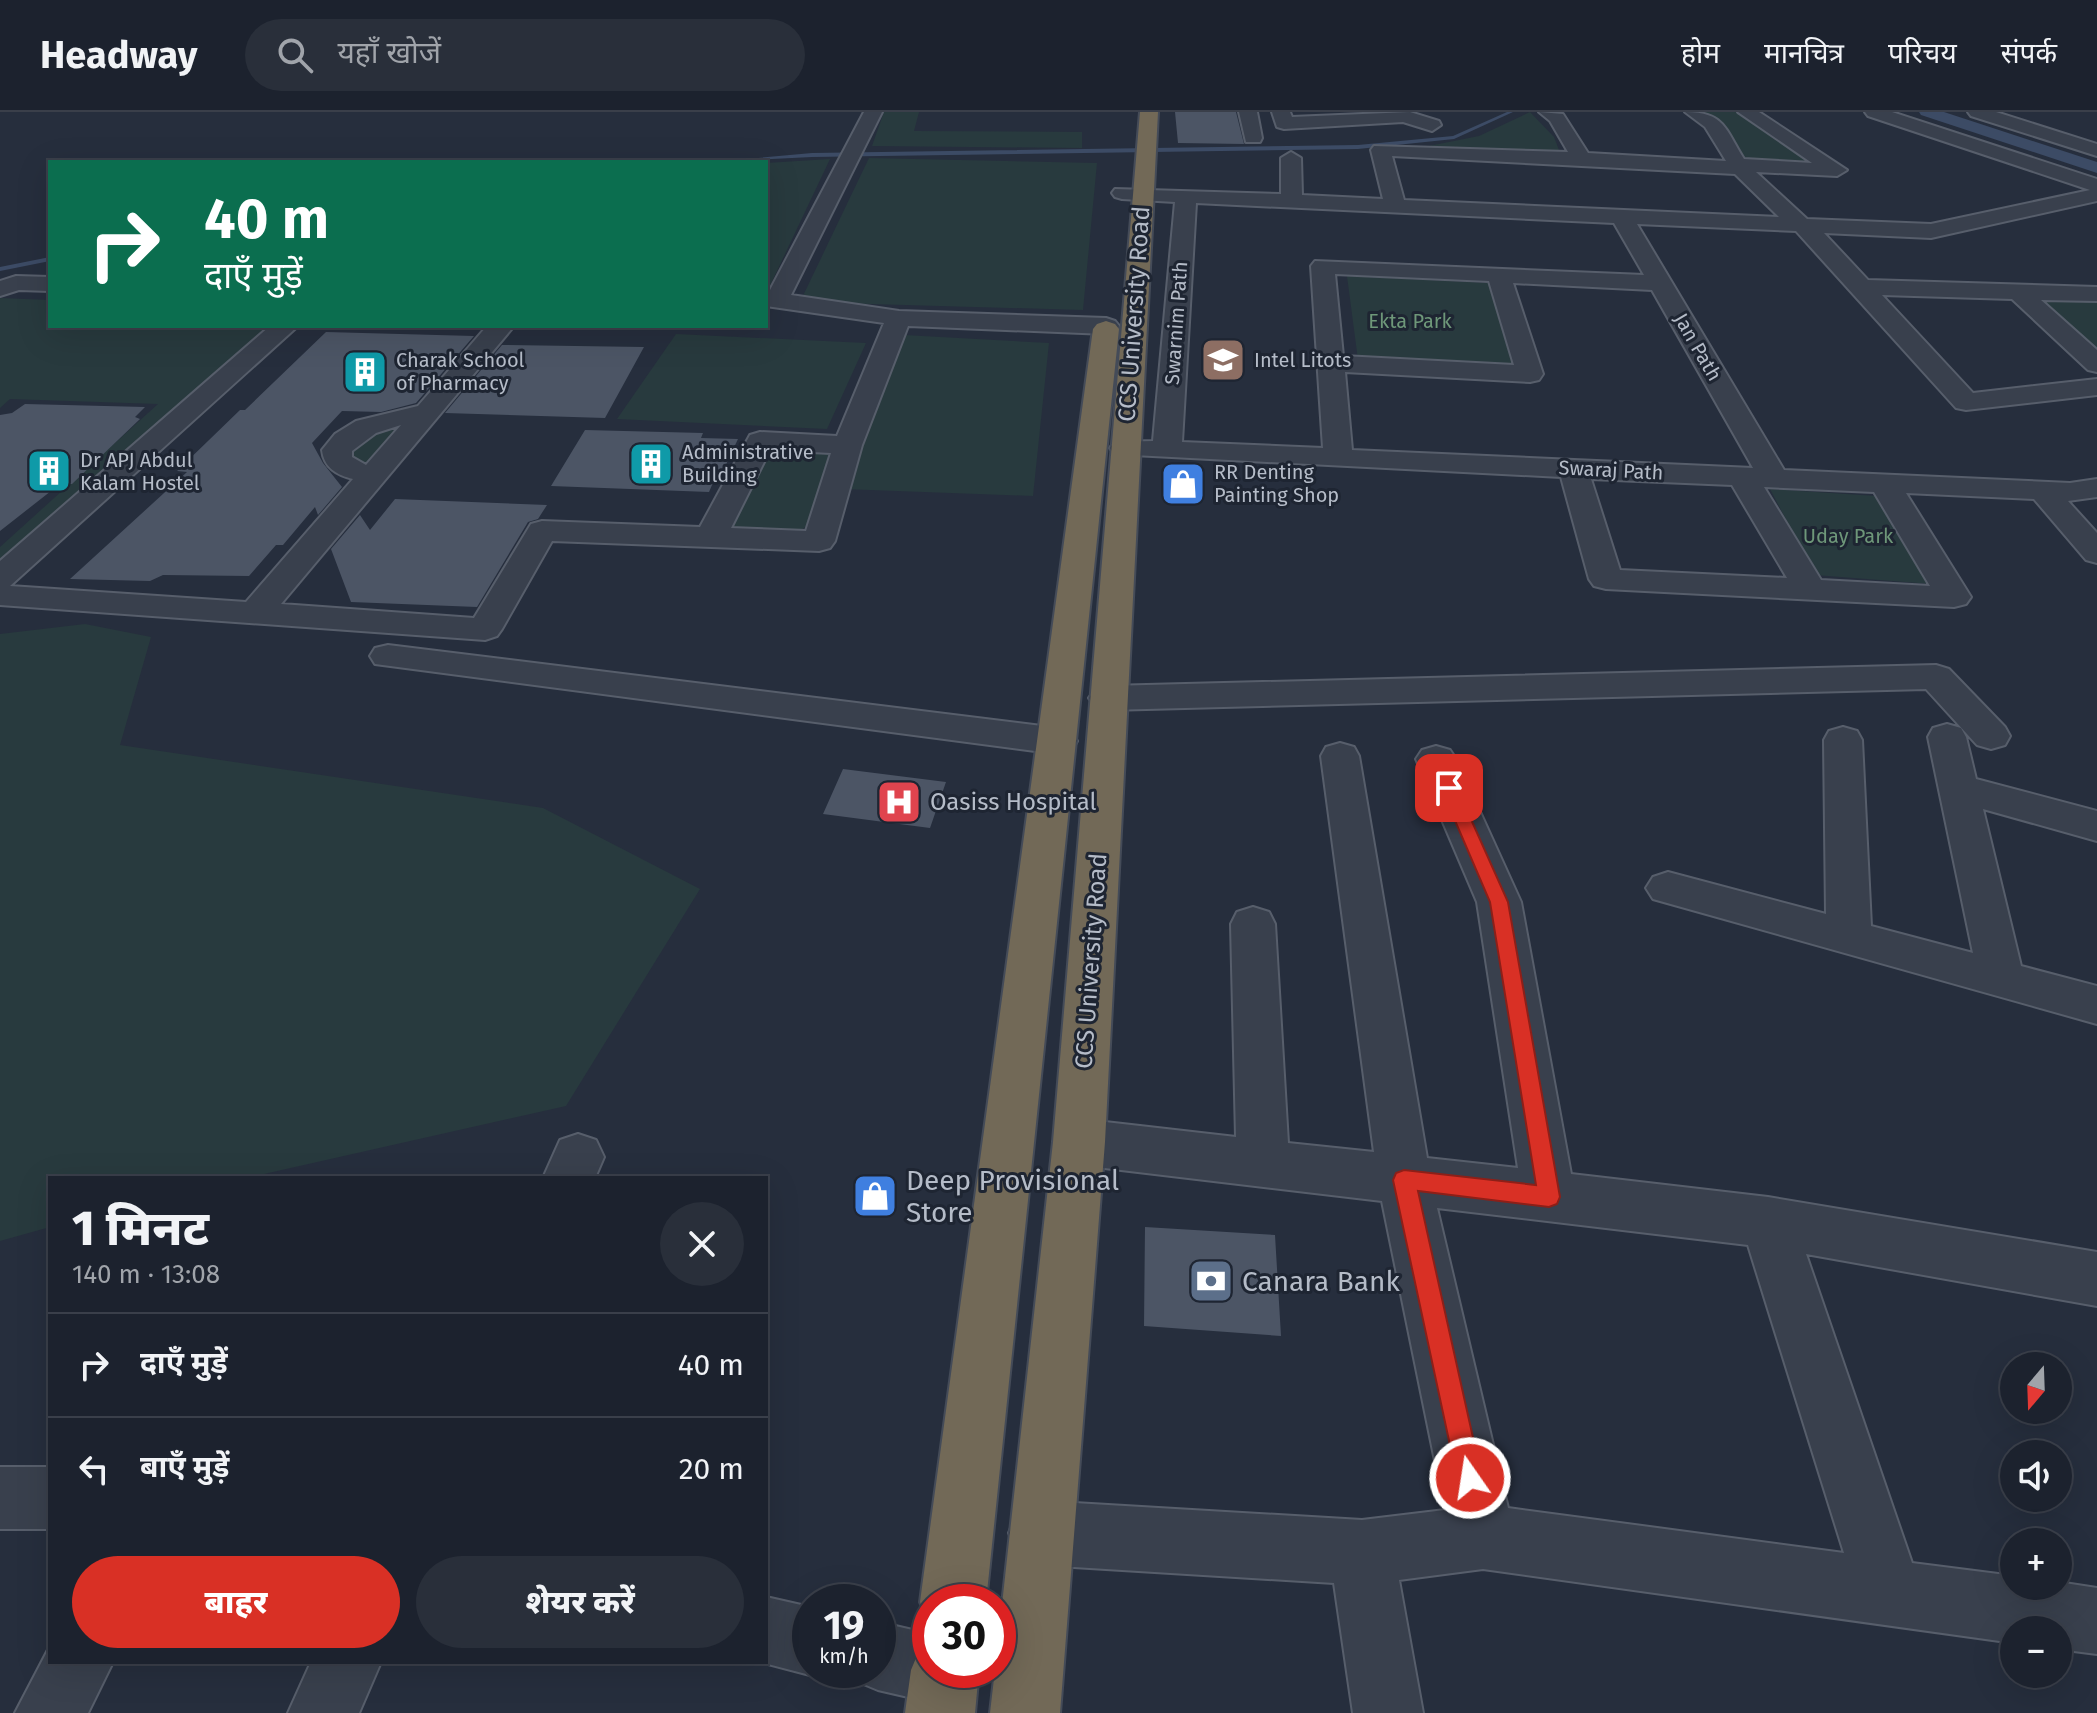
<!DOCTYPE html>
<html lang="hi">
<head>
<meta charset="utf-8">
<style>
	:root { --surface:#1c222e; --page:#292f3a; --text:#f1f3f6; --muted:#a0a4aa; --line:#3a3f4a; --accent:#d93025 }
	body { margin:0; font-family:"Fira Sans","Noto Sans Devanagari",sans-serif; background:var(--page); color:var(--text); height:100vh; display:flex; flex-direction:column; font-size:30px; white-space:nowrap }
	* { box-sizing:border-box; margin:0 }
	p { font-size:26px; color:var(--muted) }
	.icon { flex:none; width:44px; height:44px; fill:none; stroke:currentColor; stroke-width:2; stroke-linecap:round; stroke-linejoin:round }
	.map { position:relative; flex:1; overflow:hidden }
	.details { position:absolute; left:48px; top:1064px; width:720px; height:488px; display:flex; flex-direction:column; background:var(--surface); border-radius:0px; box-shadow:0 8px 32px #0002,0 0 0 2px var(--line) }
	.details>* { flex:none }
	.banner { position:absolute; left:48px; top:48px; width:720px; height:168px; border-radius:0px; box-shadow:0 8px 32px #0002,0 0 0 2px var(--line); background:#0b6e4f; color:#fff; overflow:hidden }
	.needle { width:52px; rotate:199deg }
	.buttons { position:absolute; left:2000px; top:1240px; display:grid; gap:16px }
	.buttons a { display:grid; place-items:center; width:72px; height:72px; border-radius:50%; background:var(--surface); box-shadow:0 8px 32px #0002,0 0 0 2px var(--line); font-size:40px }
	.speed { position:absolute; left:792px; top:1472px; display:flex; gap:16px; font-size:40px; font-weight:700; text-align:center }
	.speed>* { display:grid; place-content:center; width:104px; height:104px; border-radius:50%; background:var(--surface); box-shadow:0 8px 32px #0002,0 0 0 2px var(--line); line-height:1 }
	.speed small { font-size:20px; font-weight:400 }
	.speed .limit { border:12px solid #d22; background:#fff; color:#111 }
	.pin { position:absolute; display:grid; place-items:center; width:68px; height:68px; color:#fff; margin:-34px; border-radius:16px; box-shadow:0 4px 12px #0006 }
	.me { position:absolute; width:88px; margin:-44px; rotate:347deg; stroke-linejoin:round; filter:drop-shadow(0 0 6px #0008) }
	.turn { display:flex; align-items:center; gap:28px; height:168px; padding:0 24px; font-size:36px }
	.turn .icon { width:104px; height:104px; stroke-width:2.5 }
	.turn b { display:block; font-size:56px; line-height:68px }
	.round { display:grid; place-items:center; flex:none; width:84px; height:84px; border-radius:42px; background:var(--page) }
	.headline { display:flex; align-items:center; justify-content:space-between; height:136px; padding:0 24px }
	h1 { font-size:48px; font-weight:800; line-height:60px }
	.cta { display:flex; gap:16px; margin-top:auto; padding:16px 24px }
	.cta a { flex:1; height:92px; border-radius:48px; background:var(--accent); color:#fff; font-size:32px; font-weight:800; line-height:92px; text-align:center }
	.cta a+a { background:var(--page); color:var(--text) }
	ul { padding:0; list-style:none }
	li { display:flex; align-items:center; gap:24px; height:104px; padding:0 24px; border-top:2px solid var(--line) }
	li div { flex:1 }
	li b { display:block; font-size:30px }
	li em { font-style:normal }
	header { display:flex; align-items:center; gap:48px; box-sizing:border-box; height:112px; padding:0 40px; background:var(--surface); border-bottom:2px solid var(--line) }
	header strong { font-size:38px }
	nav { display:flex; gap:44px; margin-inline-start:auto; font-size:28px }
	.search { width:560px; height:72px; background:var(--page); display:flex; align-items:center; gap:20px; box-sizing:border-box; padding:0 28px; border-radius:44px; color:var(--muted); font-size:30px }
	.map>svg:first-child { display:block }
</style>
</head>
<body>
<header>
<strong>Headway</strong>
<div class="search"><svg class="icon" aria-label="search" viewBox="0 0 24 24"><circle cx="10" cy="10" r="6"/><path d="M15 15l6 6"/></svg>यहाँ खोजें</div>
<nav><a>होम</a><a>मानचित्र</a><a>परिचय</a><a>संपर्क</a></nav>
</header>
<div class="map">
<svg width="2097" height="1601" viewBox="0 0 2097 1601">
	<rect width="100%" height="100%" fill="#262e3d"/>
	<!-- green -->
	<path fill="#283a3e" d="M884,0h35l-5,19 168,1v16l-210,-2z
		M1530,0l24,25 5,13 -3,3 -132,-6 55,-11z
		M1698,0h49l85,55 -97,-6 -23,-38z
		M869,46l228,5 -14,147 -283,-8z
		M830,47l-63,133h-1v-129z
		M1347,164l142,7 28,85 -159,-8z
		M2031,185l66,2v56z
		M0,186l50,2v26h219l-269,237v-16l158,-143 -148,-5 -10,9z
		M676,222l190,9 -39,86 -210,-10z
		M904,223l145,8 -16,153 -190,-7z
		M411,306l-40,49 -21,-8 -2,-9 8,-11z
		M837,336l-28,77 -13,8 -63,-2 -7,-3 41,-78z
		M1770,377l106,7 55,88 -116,-9z
		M85,512l66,13 -31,108 423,63 157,81 -134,217 -320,72h-196v49l-50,14v-607z"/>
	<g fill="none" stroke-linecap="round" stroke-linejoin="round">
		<!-- stream -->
		<path fill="#3c4b65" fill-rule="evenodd" d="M1507,0h6l-59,27 -96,10 -546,8 -98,5 98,-9 546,-8 95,-9z
			M50,145v4l-50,10v-4z"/>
		<!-- canal -->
		<path fill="#3c4b65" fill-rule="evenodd" d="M1919,0h25l153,50v11l-176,-58z"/>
	</g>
	<!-- building -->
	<path fill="#4c5565" d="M1175,0h61l8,32 -66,-1z
		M326,220l148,4 -58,67 -35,9 -39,-1 -30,32 11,20 19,24 -24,28 -3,-8 -32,38h-7l-27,31 -86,-1 -13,6 -80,-2 117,-107 -10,-1 63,-61h5z
		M502,233l142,2 -39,71 -160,-5z
		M25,292l120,3 -10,10 5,2 -68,65h-9l-12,7 -51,40v-116l12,-2z
		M585,318l118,3 -2,5 37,1 -15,32h-5l-9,21 -158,-6z
		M395,387l152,6 -9,14 -10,3 -51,85 -126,-5 -20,-53 29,-34 10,15z
		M843,657l103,13 -16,46 -107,-14z
		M1145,1115l130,8 6,101 -137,-10z"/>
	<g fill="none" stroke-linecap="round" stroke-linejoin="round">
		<!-- minor casing -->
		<g stroke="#575e6b" stroke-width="4">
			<path id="minor" d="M864,0h18l-91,183 108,16 207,7 9,3 4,5 -4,5 -9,3 -198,-8 -46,119 -27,96 -5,7 -11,3 -267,-10 -50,88 -5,7 -12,4 -485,-35v-44l270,-235h28l-288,260 236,16 107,-123c-16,-4 -29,-11 -31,-29l13,-16 21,-13 62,-15 69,-80h27l-233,278 193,14 57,-94 11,-3 158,6 50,-92 10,-3 77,4 47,-113 -118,-17v-14h3zM401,313l-35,40 -14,-8v-6l24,-18zM770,338l61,3 -25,78 -75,-3z
				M1239,0h18l5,26 -2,4h-14z
				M1272,0h18l2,5 118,-5 29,9 2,4 -9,6 -29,-9 -119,7 -7,-2z
				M1539,0l24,2 25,39 138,8 -21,-34 -20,-15c40,0 40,17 59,47l68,4 -74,-51h21l88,58 -10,6 -81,-4 51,47 124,5 159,-34 -222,-74 -3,-4h27l205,67v22l-166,37 -107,-5 44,47 229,7v14l-56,-1 56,50v22l-9,-2 -76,-71 -130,-4 91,98 124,-14v16l-131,15 -10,-2 -160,-177 -159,-7 147,246 286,13 27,-4v18l-29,4 29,32v30l-11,-3 -52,-61 -128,-6 65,104 -5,7 -12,3 -348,-18 -12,-3 -5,-7 -28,-102 -447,-23 -4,-6 4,-6 39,-1 22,-239 -53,-3 -7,-2 -3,-4 3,-4 166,5v-36l10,-6 10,6 1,37 81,4 -12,-49 3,-4 194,6 -18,-31zM1392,44l343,18 44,43 -375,-17zM1196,91l418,20 30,52 -329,-14 -4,5 12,182 -141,-6zM1335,162l154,7 25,84 -171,-9zM1513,171l139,7 101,178 -401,-18 -7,-78 185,10 9,-2 4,-6zM1591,367l141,6 55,93 -167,-8zM1764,375l110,5 56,94 -109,-6z
				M1968,0h28l101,32v12l-126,-40z
				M16,164l34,1v14l-31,-1 -19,6v-15z
				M388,533l670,83 14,4 5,9 -5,9 -14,4 -683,-90 -5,-8 5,-8z
				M1936,553l13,4 56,58 5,9 -5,9 -14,4 -14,-4 -51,-56 -818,21 -13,-4 -6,-8 6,-8 13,-4z
				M1947,612l14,4 5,9 10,42 121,32v30l-114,-32 38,157 76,20v38l-444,-125 -7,-11 7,-11 15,-5 158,42 -2,-174 5,-9 14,-4 14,4 5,9 9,186 102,27 -45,-216 5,-9z
				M1340,631l14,4 5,9 68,402 91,10 -41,-266 -61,-143 6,-9 14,-4 14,4 6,9 65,143 50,272 197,23 329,55v54l-291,-52 106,309 102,13v10h44v-4l39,6v66l-39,-5v-19h-44v13l-531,-74 -84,11 24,133h-70l-19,-130 -293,-18 -23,-9 -9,-23 9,-23 23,-9 321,19 83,-10 -63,-309 -303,-36 -18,-7 -8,-16 8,-16 18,-7 157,18 -5,-213 6,-12 16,-5 16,5 6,12 13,219 86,9 -53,-396 5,-9zM1437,1096l311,37 96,308 -336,-45z
				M578,1022l18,6 8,17 -9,21h-52l17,-38z
				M0,1355h50v62h-50z
				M766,1485l44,10v63h11l-11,5 -50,-13h6z
				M878,1510l52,12v36h33l-9,22 -24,10 -52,-12 -24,-10 -4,-10h28z
				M50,1534v16h63l-25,51h-73z
				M311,1550h70l-22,51h-71z"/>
		</g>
		<!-- highway casing -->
		<g stroke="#444b58" stroke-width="4">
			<path id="highway" d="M1140,0h18l-53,1030 -45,571h-70l5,-43h3v-29l55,-499z
				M1106,209l9,3 4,5 -133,1273h-56v24l-10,-24 173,-1273 4,-5z
				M930,1530v28h49l-4,43h-70l6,-43 10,-24z"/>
		</g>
		<!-- minor -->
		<use href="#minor" fill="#39404d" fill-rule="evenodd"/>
		<!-- highway -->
		<use href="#highway" fill="#726957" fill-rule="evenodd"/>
	</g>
	<!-- route -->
	<path fill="#d93025" stroke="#8d1f18" stroke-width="2" d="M1449,670l8,6 51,114 52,295 -3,7 -8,3 -131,-16 64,287 -3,9 -9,3 -10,-3 -3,-9 -64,-298 3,-7 8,-3 132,15 -46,-283 -49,-114z"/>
	<!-- icons -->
	<defs>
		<g id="school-square" transform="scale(2.3)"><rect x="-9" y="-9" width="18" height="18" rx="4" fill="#8d6e63" stroke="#1e2532"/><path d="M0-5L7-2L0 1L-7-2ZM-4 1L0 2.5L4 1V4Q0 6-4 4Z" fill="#fff"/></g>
		<g id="building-square" transform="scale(2.3)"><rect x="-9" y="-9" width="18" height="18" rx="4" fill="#0f9aa8" stroke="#1e2532"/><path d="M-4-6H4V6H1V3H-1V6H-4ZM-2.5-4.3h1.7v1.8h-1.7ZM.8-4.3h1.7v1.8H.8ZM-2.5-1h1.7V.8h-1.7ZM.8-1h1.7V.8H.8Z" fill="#fff"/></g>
		<g id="shop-square" transform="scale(2.3)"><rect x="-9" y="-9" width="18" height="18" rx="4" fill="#3f7fe0" stroke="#1e2532"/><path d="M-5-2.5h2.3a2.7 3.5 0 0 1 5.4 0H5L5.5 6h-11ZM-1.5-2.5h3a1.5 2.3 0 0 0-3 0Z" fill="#fff"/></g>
		<g id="hospital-square" transform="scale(2.3)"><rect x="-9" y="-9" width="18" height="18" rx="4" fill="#e0444e" stroke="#1e2532"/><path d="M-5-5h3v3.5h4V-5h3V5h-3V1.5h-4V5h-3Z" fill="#fff"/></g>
		<g id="bank-square" transform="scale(2.3)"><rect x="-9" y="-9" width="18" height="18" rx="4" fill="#5c6f8a" stroke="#1e2532"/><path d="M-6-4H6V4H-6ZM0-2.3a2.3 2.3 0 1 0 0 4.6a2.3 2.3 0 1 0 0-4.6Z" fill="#fff"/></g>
	</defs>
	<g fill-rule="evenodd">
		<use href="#school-square" x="1223" y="248"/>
		<use href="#building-square" x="365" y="260"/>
		<use href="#building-square" x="651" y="352"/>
		<use href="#building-square" x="49" y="359"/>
		<use href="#shop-square" x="1183" y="372"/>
		<use href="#hospital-square" x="899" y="690"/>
		<use href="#shop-square" x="875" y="1084"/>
		<use href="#bank-square" x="1211" y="1169"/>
	</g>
	<g text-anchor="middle" stroke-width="6" stroke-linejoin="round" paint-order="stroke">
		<!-- far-park labels -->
		<g font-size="20" fill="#6e9779" stroke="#1e2532">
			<text x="1410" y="216">Ekta Park</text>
			<text x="1848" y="431">Uday Park</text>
		</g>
		<!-- far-street labels -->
		<g font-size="20" fill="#b5bcc8" stroke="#1e2532">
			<text transform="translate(1176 211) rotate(-86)" y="7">Swarnim Path</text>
			<text transform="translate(1698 235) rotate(60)" y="7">Jan Path</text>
			<text transform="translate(1611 358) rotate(3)" y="7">Swaraj Path</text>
		</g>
		<!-- far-poi labels -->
		<g font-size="20" fill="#b5bcc8" stroke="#1e2532" text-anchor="start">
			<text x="396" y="255">Charak School<tspan x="396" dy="23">of Pharmacy</tspan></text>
			<text x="1254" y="255">Intel Litots</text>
			<text x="682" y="347">Administrative<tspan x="682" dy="23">Building</tspan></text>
			<text x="80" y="355">Dr APJ Abdul<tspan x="80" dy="23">Kalam Hostel</tspan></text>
			<text x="1214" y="367">RR Denting<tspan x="1214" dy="23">Painting Shop</tspan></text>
		</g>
		<!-- street labels -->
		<g font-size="24" fill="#b5bcc8" stroke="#1e2532">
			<text transform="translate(1134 202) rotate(-86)" y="8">CCS University Road</text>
			<text transform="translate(1091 849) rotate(-86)" y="8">CCS University Road</text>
		</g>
		<!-- poi labels -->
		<g font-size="24" fill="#b5bcc8" stroke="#1e2532" text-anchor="start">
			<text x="930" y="698">Oasiss Hospital</text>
		</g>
		<!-- near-poi labels -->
		<g font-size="28" fill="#b5bcc8" stroke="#1e2532" text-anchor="start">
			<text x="906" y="1078">Deep Provisional<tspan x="906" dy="32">Store</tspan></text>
			<text x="1242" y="1179">Canara Bank</text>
		</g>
	</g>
</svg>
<div class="buttons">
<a><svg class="needle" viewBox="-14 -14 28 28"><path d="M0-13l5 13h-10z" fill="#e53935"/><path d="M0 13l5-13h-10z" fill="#a0a4aa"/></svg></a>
<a><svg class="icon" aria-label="sound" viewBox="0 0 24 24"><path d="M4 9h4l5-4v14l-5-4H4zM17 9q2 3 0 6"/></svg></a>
<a>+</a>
<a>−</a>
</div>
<div class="speed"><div>19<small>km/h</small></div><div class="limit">30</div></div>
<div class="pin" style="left:1449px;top:676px;background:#d93025"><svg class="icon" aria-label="arrive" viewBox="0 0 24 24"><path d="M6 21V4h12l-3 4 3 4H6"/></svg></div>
<svg class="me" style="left:1470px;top:1366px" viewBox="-20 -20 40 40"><circle r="17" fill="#d93025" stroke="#fff" stroke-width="3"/><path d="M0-11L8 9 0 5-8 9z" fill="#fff"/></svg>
<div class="banner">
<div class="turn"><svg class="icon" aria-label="right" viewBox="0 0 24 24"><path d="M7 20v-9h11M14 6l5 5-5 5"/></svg><div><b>40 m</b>दाएँ मुड़ें</div></div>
</div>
<section class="details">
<div class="headline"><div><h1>1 मिनट</h1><p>140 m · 13:08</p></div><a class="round"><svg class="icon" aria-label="close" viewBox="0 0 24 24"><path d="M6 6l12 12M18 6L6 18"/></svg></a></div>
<ul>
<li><svg class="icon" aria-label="right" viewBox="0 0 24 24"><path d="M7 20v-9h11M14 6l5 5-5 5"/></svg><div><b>दाएँ मुड़ें</b></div><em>40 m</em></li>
<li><svg class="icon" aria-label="left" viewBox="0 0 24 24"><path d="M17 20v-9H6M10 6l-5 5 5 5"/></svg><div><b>बाएँ मुड़ें</b></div><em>20 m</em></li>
</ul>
<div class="cta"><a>बाहर</a><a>शेयर करें</a></div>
</section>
</div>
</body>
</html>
